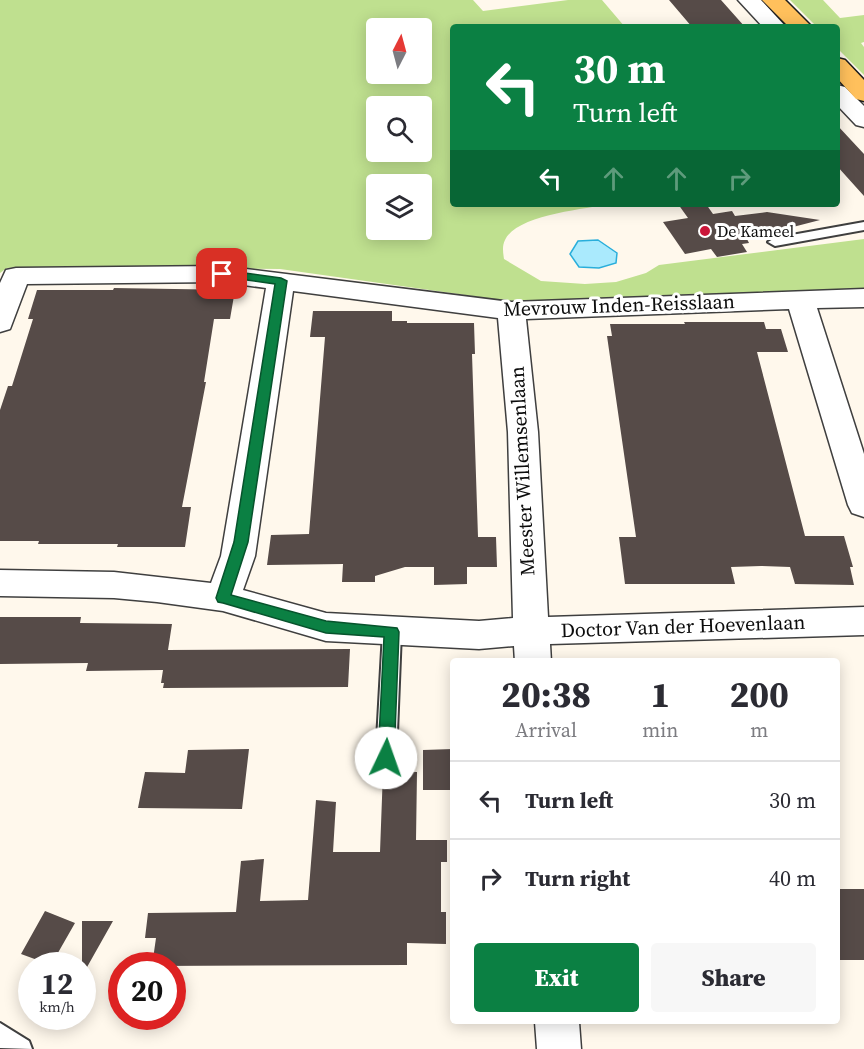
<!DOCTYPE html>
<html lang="en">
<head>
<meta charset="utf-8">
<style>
	:root { --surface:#fff; --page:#f7f7f7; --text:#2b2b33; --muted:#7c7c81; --line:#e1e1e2; --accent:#0b8043 }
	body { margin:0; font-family:"Source Serif 4",serif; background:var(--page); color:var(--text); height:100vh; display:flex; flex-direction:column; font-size:22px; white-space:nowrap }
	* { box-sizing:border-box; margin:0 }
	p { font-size:20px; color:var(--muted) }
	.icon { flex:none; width:33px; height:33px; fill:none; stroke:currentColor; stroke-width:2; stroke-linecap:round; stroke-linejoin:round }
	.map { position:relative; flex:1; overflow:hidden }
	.panel { position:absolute; left:450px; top:658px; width:390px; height:366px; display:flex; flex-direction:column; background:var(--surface); border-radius:6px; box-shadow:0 3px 15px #0003 }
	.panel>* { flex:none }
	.top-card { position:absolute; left:450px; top:24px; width:390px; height:183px; border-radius:6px; box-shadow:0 3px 15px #0003; background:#0b8043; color:#fff; overflow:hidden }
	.needle { width:39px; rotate:6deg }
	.fabs { position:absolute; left:366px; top:18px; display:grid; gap:12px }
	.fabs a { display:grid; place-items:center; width:66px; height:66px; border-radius:6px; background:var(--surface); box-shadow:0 3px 15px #0003; font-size:30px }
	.speed { position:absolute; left:18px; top:952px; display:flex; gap:12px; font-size:30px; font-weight:700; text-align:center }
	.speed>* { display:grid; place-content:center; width:78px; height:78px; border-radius:50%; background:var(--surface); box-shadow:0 3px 15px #0003; line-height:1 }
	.speed small { font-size:15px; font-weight:400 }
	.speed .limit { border:9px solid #d22; background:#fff; color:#111 }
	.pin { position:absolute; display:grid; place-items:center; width:51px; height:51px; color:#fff; margin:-26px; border-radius:12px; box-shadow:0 3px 9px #0006 }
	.me { position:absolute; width:66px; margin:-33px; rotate:3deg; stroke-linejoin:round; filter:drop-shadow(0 0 4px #0008) }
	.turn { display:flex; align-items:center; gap:21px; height:126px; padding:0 24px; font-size:27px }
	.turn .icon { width:78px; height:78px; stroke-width:2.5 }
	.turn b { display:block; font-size:42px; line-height:51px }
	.lanes { display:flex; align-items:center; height:57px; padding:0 24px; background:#0003; justify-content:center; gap:30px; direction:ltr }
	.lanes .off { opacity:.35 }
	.eta { display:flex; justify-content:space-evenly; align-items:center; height:102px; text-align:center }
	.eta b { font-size:36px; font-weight:800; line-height:42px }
	.primary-button { display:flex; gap:12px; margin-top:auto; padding:12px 24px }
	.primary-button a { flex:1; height:69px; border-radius:6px; background:var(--accent); color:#fff; font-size:24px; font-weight:800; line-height:69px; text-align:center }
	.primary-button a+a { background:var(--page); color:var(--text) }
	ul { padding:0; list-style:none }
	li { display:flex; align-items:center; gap:18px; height:78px; padding:0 24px; border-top:2px solid var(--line) }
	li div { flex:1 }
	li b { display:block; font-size:22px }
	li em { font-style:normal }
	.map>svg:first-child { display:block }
</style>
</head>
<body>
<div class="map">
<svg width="864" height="1049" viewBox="0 0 864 1049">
	<rect width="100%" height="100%" fill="#fff8ec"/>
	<!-- forest -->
	<path fill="#bfe08f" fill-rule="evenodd" d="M0,0h473l10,11 85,-11h34l23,27h-172v177h157c-25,5 -94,11 -105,36 -3,6 -2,12 -1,19l37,22 44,3 31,-2 30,-9 13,-8 205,-26v53l-356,9 -228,-32 -259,-2 -14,1 -7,5zM376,28h46v46h-46zM376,106h46v46h-46zM376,184h46v46h-46z
		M790,0h33l17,18 24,-3v27l-3,1 3,4v28l-27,-27v-21h-20z"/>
	<!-- water -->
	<path fill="#aaeafd" stroke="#29aedb" stroke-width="1.5" d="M598,240l19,13 -1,10 -17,5 -20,-1 -9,-13 8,-13z"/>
	<!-- building -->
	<path fill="#564b48" d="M669,0h52l24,27h-53z
		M837,125l27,29v42l-27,-30z
		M678,204h28l7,10 19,-3 3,5 32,-4 53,8 -73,19 2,4 -7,1 5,8 -30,5 -6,-8 -26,5 -22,-32 25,-4z
		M114,288l121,2 -5,29h-16l-10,63h2l-24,125h9l-6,40h-68l1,-3h-80l1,-3h-39v-131l8,-24h4l21,-67h-5l9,-29h76z
		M313,311h79v10h15v2h67l1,31h-3l6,183h18l1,30h-30v17l-33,1v-18h-29l-30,9v6h-33l1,-18 -76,1 4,-30 38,-1 16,-197h-15z
		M684,322h80l2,7h15l7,23h-31l48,184h39l9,31h-3l4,18 -59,-1 -5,-17 -29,-1 -30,1 4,17h-110l-6,-47h17l-29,-201h5l-2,-12h75z
		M0,617h81l-1,6 92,1 -4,26 182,-1 -2,38 -185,1 1,-5h-3l2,-13 -77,1 2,-8 -88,1z
		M249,749l-7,60 -104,-1 7,-36 40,1 3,-23z
		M453,749v41h-30v-40z
		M383,771l34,1 -1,68h31v22h-6v50h5v32l-39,-1v22l-255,1 4,-28h-11l3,-25 88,-1 5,-51 23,-2 -4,42 48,-1 8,-100 20,2 -3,50h47z
		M837,889h27v71h-27z
		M45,911l30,12 -24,42 -30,-11z
		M82,921h31l-31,55z"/>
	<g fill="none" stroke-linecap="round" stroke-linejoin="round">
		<!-- lane casing -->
		<g stroke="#3f3f3f" stroke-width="4">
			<path id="lane" d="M864,222v8l-89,16 -7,-4 7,-4z
				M392,625l6,2 3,5 -5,126 -3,6 -7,2 -7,-2 -3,-6 7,-126 3,-5z
				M0,1023l29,18 3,8 -32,-1z"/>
		</g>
		<!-- street casing -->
		<g stroke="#3f3f3f" stroke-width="3">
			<path id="street" d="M738,0h23l25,27h-23z
				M837,85l8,2 19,19v21l-8,-2 -19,-20z
				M222,266l289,36 353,-13v18l-47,1 47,146v63l-12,-4 -4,-8 -59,-196 -263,10 12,113 10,185 316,-10v28l-314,9 1,18h-36l-1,-16 -35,3 -153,-8 -103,-30 -66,-9 -43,-4 -114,-2v-26l114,2 97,11 10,-27 45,-268 -44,-6 -195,2 -17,45 -10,3v-49l6,-13 10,-2zM293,291l205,27 10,114 5,186 -34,3 -153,-8 -83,-23 12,-34z
				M535,1022h44l2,27h-44z"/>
		</g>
		<!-- primary casing -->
		<g stroke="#1d1d1d" stroke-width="3">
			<path id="primary" d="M762,0h23l27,27h-23z
				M837,58l8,2 19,20v21l-8,-2 -19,-21z"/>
		</g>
		<!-- lane -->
		<use href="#lane" fill="#fff" fill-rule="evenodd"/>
		<!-- street -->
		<use href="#street" fill="#fff" fill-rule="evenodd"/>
		<!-- primary -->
		<use href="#primary" fill="#ffc05c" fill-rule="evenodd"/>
	</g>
	<!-- route -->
	<path fill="#0b8043" stroke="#07532c" stroke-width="1.5" d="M222,270l59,8 6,3 -39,261 -17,53 95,26 71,7 2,4 -5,126 -2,5 -6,2 -6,-2 -2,-5 6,-121 -58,-4 -103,-30 -5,-1 -2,-4 18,-56 41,-258 -57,-8v-5z"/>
	<!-- markers -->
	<circle fill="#cb1639" stroke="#fff" stroke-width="2" cx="705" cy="231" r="6"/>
	<g text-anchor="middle" stroke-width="6" stroke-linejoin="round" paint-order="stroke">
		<!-- far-poi labels -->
		<g font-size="16" fill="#0c0c0c" stroke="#fff" text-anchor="start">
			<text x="717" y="237">De Kameel</text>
		</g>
		<!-- street labels -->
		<g font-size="20" fill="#0c0c0c" stroke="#fff">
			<text transform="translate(619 305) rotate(-2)" y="7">Mevrouw Inden-Reisslaan</text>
			<text transform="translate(522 471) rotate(-93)" y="7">Meester Willemsenlaan</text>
			<text transform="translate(683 626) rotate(-2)" y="7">Doctor Van der Hoevenlaan</text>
		</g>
	</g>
</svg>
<div class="fabs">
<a><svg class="needle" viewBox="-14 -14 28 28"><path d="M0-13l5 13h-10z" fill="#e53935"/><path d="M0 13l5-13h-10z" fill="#7c7c81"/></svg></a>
<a><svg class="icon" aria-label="search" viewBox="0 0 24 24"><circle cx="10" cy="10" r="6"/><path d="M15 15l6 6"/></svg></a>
<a><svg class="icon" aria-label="layers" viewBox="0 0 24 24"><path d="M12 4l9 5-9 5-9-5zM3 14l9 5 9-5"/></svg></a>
</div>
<div class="speed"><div>12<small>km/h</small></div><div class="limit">20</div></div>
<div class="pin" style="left:222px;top:274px;background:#d93025"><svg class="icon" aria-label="arrive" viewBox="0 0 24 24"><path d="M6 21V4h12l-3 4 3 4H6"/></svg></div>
<svg class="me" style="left:386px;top:758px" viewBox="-20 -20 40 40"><circle r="19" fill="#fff"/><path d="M0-13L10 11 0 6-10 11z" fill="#0b8043"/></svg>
<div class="top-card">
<div class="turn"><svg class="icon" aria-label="left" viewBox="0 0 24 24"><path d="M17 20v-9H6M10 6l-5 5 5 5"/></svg><div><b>30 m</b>Turn left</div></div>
<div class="lanes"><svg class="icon" aria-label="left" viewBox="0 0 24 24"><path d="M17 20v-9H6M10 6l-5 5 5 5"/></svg><svg class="icon off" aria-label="ahead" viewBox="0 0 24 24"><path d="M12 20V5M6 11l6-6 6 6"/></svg><svg class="icon off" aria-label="ahead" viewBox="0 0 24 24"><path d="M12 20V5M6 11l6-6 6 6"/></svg><svg class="icon off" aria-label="right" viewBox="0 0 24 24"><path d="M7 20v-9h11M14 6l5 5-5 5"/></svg></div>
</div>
<section class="panel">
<div class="eta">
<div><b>20:38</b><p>Arrival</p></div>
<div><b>1</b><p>min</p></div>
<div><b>200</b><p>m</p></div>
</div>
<ul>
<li><svg class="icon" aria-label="left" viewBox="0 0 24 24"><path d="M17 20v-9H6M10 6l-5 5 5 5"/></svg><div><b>Turn left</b></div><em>30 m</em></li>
<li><svg class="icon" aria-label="right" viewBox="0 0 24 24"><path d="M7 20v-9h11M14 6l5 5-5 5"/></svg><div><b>Turn right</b></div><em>40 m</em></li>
</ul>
<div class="primary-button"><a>Exit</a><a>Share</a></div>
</section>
</div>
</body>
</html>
